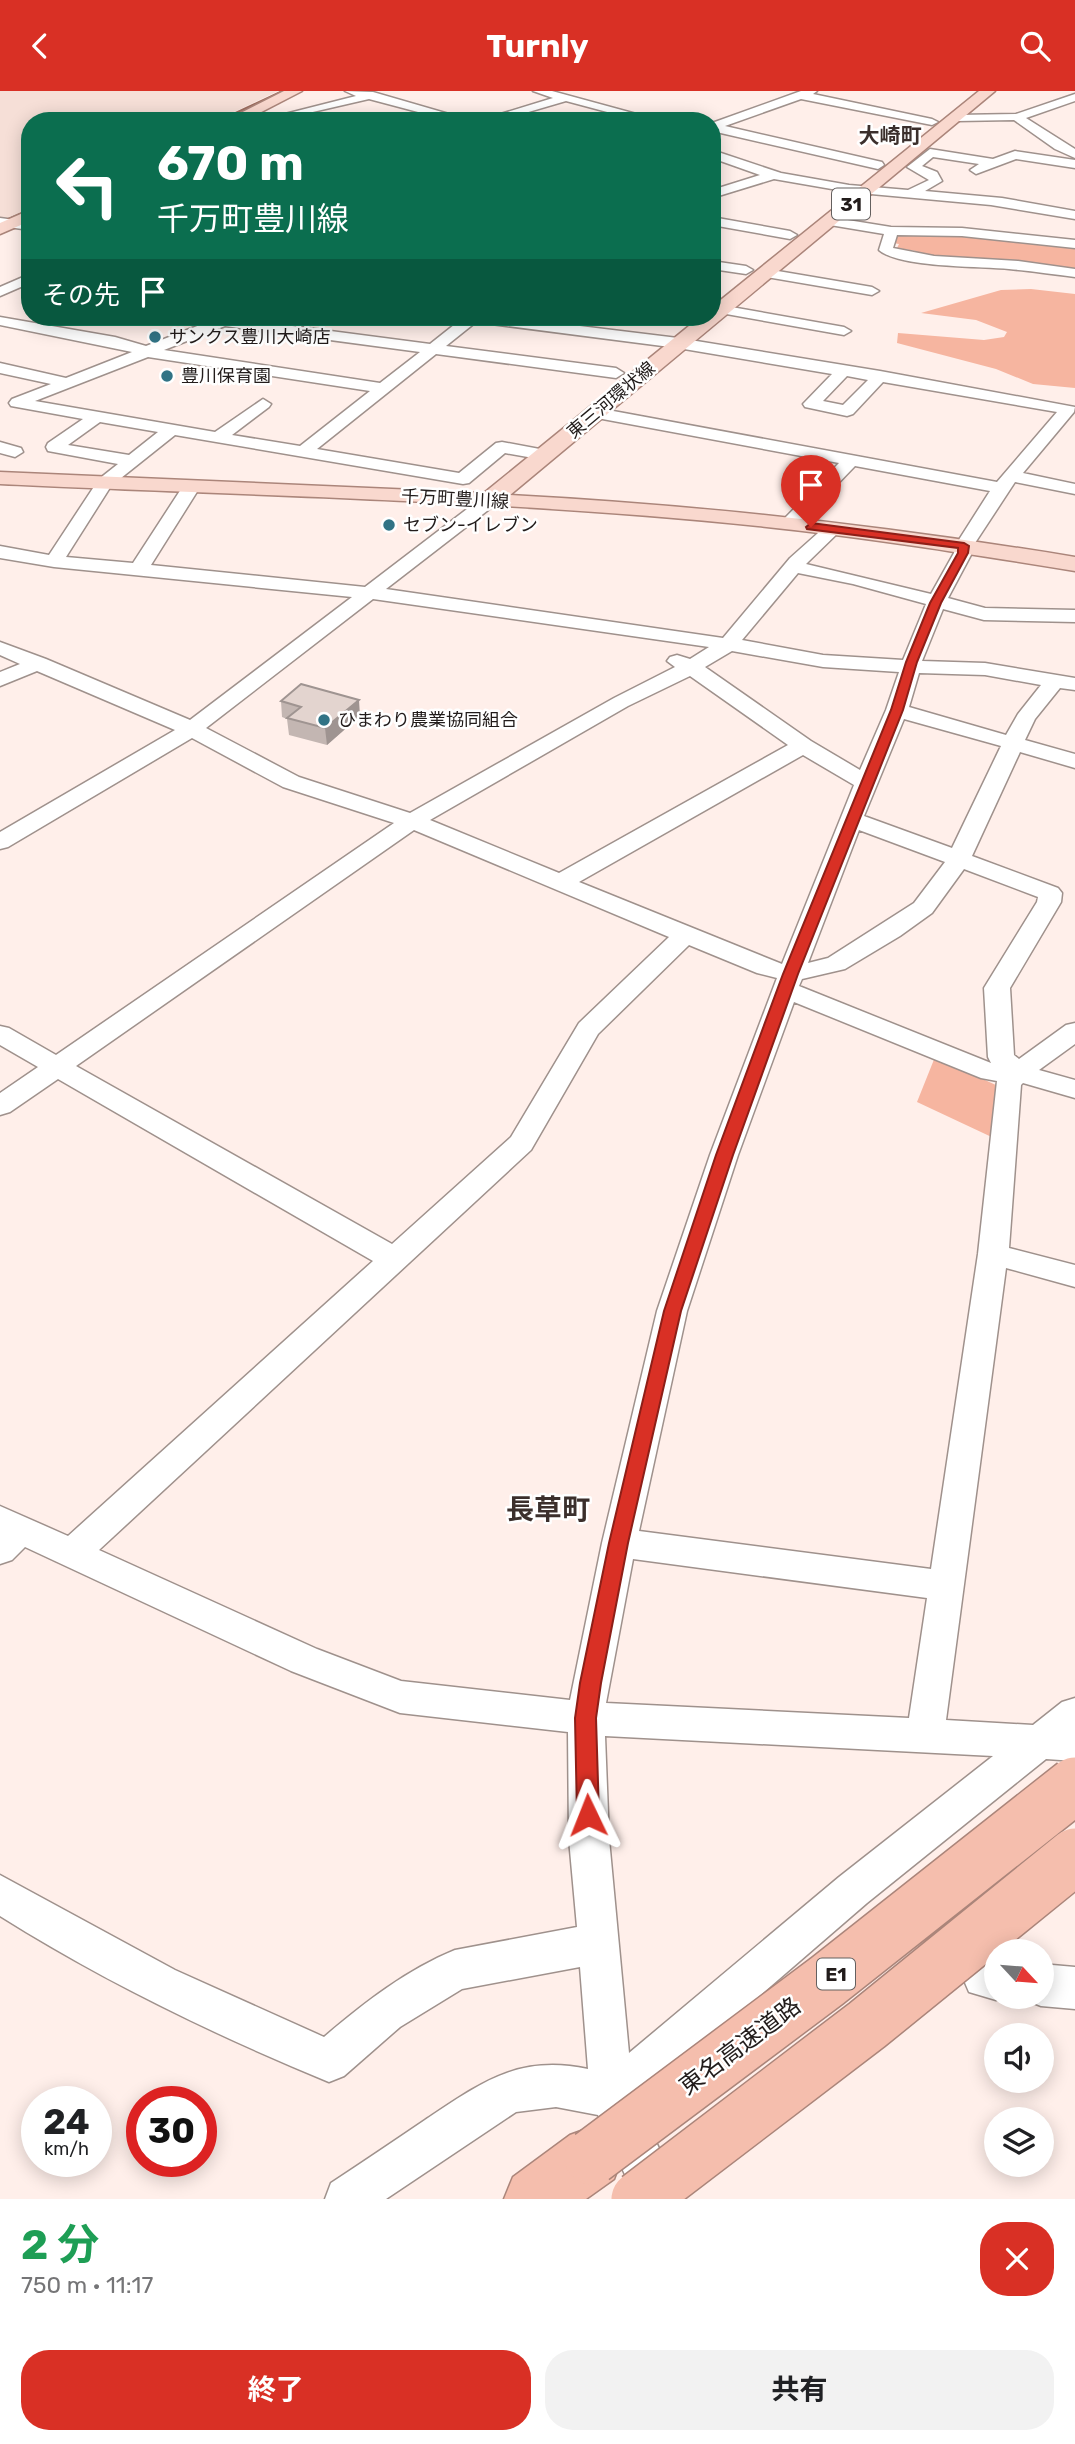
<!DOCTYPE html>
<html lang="ja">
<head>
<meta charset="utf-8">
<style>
	:root { --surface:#fff; --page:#f2f2f2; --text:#202124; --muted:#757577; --accent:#d93025 }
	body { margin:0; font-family:Rubik,"Noto Sans JP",sans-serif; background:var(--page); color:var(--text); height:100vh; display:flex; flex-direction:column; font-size:26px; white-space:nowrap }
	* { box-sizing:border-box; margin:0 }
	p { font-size:23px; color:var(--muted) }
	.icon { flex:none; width:38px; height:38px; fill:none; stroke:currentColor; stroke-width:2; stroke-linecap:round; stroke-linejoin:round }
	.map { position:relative; height:2108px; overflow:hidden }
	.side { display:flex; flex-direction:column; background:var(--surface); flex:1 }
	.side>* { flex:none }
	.guide { position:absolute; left:21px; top:21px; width:700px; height:214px; border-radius:28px; box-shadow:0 4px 18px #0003; background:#0b6e4f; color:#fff; overflow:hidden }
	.needle { width:46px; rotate:116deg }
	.tools { position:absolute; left:984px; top:1848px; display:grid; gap:14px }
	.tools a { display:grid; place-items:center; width:70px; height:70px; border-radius:50%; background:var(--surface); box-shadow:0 4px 18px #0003; font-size:35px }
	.speed { position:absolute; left:21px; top:1995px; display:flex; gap:14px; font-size:35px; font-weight:700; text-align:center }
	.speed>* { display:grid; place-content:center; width:91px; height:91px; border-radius:50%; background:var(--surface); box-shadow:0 4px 18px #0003; line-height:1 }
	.speed small { font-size:18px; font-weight:400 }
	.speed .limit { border:10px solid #d22; background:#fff; color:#111 }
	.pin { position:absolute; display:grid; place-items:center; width:60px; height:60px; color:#fff; margin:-72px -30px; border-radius:50% 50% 50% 0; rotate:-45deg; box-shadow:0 0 7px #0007 }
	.pin .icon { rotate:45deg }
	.me { position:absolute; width:77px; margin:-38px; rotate:358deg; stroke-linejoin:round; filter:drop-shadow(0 0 5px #0008) }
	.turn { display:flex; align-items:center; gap:24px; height:147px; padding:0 21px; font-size:32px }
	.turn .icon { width:91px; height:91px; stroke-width:2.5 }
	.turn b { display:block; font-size:49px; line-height:60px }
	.then { display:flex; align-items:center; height:66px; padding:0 21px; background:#0003; gap:14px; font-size:26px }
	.round { display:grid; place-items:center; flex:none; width:74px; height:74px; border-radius:28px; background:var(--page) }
	.summary { display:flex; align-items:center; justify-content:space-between; height:119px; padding:0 21px }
	h1 { font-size:42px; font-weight:700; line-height:52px; color:#1e9e55 }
	.action { display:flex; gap:14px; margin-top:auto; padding:14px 21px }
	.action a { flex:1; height:80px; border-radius:28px; background:var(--accent); color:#fff; font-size:28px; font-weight:700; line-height:80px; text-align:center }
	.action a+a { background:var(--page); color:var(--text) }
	header { display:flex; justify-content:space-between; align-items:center; height:91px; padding:0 21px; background:var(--accent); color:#fff; font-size:32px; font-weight:700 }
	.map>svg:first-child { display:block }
</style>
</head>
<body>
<header><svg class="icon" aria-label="back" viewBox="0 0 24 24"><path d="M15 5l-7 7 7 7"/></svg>Turnly<svg class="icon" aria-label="search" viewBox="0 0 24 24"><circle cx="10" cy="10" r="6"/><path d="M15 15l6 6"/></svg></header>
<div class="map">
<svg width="1075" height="2108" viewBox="0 0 1075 2108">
	<rect width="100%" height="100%" fill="#ffefea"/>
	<!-- built -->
	<path fill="#f6dfd7" d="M0,0h278l-63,30h-185v88l-26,10 -4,-1z"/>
	<!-- green -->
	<path fill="#f6b5a0" d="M896,142h61l118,15v22l-163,-14 4,-5 -19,-3 2,-4 -6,-1z
		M1031,198l44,5v94l-42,-4 -37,-15 -99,-26 1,-10 86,7 20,-3 3,-5 -31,-12 -55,-7 80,-23z
		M935,966l63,29v54l-81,-38z"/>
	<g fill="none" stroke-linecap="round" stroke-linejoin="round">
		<!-- stream -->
		<path stroke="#9c6c5e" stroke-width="2.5" d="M219,30l64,-30
			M0,128l7,1 23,-10"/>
		<!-- minor casing -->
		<g stroke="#9f918c" stroke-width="3">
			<path id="minor" d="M345,0l28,1 100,29h-21l-83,-22 -78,18 -6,-3 71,-18z
				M533,0h19l110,30h-21l-75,-20 -68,20h-20l75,-23z
				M801,0h16l-4,3 119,25 6,3 -6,3 -131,-26 -76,27 157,36 2,3 -6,4 -166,-38v-8z
				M1075,3v7l-49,17 49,31v9l-20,-9 -41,-29 -57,1 -6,-3 6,-3 59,-1z
				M930,58l63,10 22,-8 60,9v8l-59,-9 -40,15 -6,-4 9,-6 -46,-7 -11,9 15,6 5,9 -17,10 77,7 73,13v8l-84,-14 -142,-13 -75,-13 -62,19v-8l48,-15 -48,-17v-8l69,23 68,12 59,5 21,-10 -22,-13z
				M712,126l78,14 7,4 -7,4 -78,-14z
				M829,126l62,10 71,1 113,12v8l-113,-12 -65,-1 -4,13 41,8 84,5 57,8v8c-22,-3 -44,-6 -66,-8 -29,-3 -109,-1 -130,-19l5,-16 -60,-10 -2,-3z
				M0,127l30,4v8l-30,-4z
				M712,170l34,5 7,4 -7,4 -34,-5z
				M766,178l106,18 7,4 -7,4 -111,-19v-6z
				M30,183v9l-30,13v-9z
				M720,214l124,22 7,4 -7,4 -129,-23 -2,-3z
				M0,226l115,20 31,9 59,-23 -19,-3 -2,-3h39l207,27 34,-27h42l172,21 202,33 195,36 -1,5 -51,61 52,11v10l-60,-12 -42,64 -1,7 -24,45 37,10 90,2v12l-91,-2 -41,-11 -21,52 63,2 90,15v12l-15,-2 -25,31 -10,21 50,14v14l-55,-16 -48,104 86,32 4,5 -1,9 -51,86 4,67 5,4 47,-34 9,-2v21l-36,26 36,10v18l-52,-15 -2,2 -12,163 66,17v22l-69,-19 -60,452 87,5 29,-23 13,-4v63l-29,-2 -179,144 -230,199 37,78 5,19h-43l-38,-84 -42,-8 -40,5 -130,87h-61l6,-16c32,-21 63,-42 94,-63 56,-37 93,-66 163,-51l-8,-102 -118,22 -62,38 -56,49 -15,6c-114,-47 -224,-100 -329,-166v-41l175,95 149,67c40,-34 82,-67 131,-87l122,-23 -8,-88 -1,-107 -168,-19 -109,-42 -266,-124 -13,13 -12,4v-58l68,30 305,-275 -315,-182 -48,33 -10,3v-22l38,-26 -38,-22v-19l9,2 47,27 338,-232 -111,-36 -91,-49 -184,109 -8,2v-17l175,-102 -138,-59 -37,15v-14l20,-8 -20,-9v-13l46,17 144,61 162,-123 -298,-30 -54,-9v-12l49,9 50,-76 19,-15 -70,-13 -2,-4 2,-4 35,-24 -72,-13 -2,-3 3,-4 39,-15 -51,-11v-10l66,15 66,-26 -132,-27zM476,231l202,26 154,26 -29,30 2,3 42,9 6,-2 30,-32 174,30 -60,70 -400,-74 -6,2 -2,3 2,3 6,2 242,45 -56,57 -3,4 3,4h12l60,-62 135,25 -35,55 -1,7 -23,41 -125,-30 36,-35 -9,-5 -6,1 -37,33 -67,80 -337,-49 110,-85 3,-4 -3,-4h-12l-119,91 -214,-22 49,-78 -9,-5 -6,1 -52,80 -67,-6 45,-71 64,-51 288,49 6,-1 36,-30 34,6 8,-5 -2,-4 -43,-8 -6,1 -37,30 -142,-24 119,-95 180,24 8,-5 -8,-5 -170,-22zM225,235l195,26 -40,31 -216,-33zM148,266l222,34 -70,55 -68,-11 37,-28 2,-3 -8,-5 -48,33 -180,-31zM847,285l21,4 -25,25 -20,-4zM100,331l58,10 -29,23 -61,-10zM798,482l55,11 73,20 -23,56 -80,-5 -81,-15zM373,508l336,48 -19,12 -13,-4 -7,2 -3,4 8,6 -61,31 -204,115 -111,-36 -93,-49zM732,560l91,16 76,5 -13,38 -26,60 -49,-29 -106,-74zM919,582l66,2 56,10 -23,29 -12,21 -97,-28zM690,585l98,69 -229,128 -129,-53 198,-114zM904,628l97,27 -49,102 -88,-32zM803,664l51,30 -72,179 -203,-82zM414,739l255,107 -90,86 -68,114 -119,107 -316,-178zM859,739l86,32 -31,41 -86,55 -20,5zM964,778l74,28 -1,5 -53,86 4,69 3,6 -192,-77 3,-7 43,-10 55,-33 32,-23zM689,854l68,28 20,5 -67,177 -53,156 -55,232 -32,157 -169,-19 -84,-32 -218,-99 432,-400 67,-116zM794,911l187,76 16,3 -19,173 -47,315 -292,-38 48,-220 51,-156zM633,1468l294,39 -18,120 -303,-15zM605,1645l388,20 -154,121 -210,176 -20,-214z
				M0,351l21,6 2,4 -8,5 -15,-4z
				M984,1867l12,1v38h9l-9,3 -27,-8 -6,-14 6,-14z
				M1041,1873l34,3v42l-34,-3 -15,-6 -1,-3h16z"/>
		</g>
		<!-- major casing -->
		<g stroke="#ab857a" stroke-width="3">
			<path id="major" d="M284,0h18l-58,30h-19z
				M979,0h16l-485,404c190,10 377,31 565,62v14c-105,-17 -211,-34 -317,-45 -251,-26 -506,-30 -758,-42v-12l484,21 216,-176h12v-10z
				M30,119v11l-30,13v-11z"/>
		</g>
		<!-- highway casing -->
		<g stroke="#ab857a" stroke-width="3">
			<path id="highway" d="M592,2036l22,8 8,22 -8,22 -28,20h-82l9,-22 57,-42z"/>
		</g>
		<!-- minor -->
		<use href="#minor" fill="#fff" fill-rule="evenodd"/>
		<!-- major -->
		<use href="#major" fill="#f9d8ce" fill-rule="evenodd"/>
		<!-- highway -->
		<use href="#highway" fill="#f5bead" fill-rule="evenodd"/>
		<!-- highway-bridge casing -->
		<g stroke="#ab857a" stroke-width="58" stroke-linecap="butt">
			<path id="highway-bridge" d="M592,2066l235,-176 248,-196
				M639,2108l228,-174 208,-169"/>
		</g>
		<!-- highway-bridge -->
		<use href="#highway-bridge" stroke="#f5bead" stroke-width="55"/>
	</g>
	<!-- wall -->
	<path fill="#c3b6b2" d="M281,610l79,15 -33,29 -38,-10 -2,-16 -5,-2z"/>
	<!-- shaded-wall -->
	<path fill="#9f9491" d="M359,609l1,16 -33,29 -2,-17z"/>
	<!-- building -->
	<path fill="#e3d4cf" stroke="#9f9491" stroke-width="2" d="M301,593l58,16 -34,28 -38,-10 14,-11 -20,-6z"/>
	<!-- route -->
	<path fill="#d93025" stroke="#8d1f18" stroke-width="2" d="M811,432l153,20 5,3 -1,7 -27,50 -24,59 -14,48 -105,264 -65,181 -52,156 -53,232 -27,140 -5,35 3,97 -3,7 -8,3 -7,-3 -4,-7 -2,-97 5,-35 29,-140 55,-232 52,-156 67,-181 108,-264 15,-48 24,-59 28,-50v-5l-151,-19 -1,-2z"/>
	<!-- markers -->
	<g fill="#317385" stroke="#fff" stroke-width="2.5">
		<circle cx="155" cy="246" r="7"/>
		<circle cx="167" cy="285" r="7"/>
		<circle cx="389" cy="434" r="7"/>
		<circle cx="324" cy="629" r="7"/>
	</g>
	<g text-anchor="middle" stroke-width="5" stroke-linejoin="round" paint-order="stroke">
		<!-- far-poi labels -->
		<g font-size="18" fill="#221c1b" stroke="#fff" text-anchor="start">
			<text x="169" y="252">サンクス豊川大崎店</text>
			<text x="181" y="291">豊川保育園</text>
			<text x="403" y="440">セブン-イレブン</text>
			<text x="338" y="635">ひまわり農業協同組合</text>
		</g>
		<!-- far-street labels -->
		<g font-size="18" fill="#221c1b" stroke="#fff">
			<text transform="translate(611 309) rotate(-40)" y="6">東三河環状線</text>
			<text transform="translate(455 408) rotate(3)" y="6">千万町豊川線</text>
		</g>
		<!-- shield labels -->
		<g fill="#fff" stroke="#64605f" stroke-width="2">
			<rect x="832" y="97.5" width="38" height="31" rx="5"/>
			<rect x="817" y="1867.5" width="38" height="31" rx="5"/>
		</g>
		<g font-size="19" font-weight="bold" fill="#221c1b">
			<text x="851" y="120">31</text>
			<text x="836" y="1890">E1</text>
		</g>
		<!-- far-quarter labels -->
		<g font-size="21" font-weight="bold" fill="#3b2f2c" stroke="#fff">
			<text x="890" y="52">大崎町</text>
		</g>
		<!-- near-street labels -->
		<g font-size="24" fill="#221c1b" stroke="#fff">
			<text transform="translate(740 1955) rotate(-37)" y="8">東名高速道路</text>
		</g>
		<!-- near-quarter labels -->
		<g font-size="28" font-weight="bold" fill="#3b2f2c" stroke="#fff">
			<text x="548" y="1428">長草町</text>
		</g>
	</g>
</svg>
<div class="tools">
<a><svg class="needle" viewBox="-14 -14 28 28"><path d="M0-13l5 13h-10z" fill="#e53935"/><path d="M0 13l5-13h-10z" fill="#757577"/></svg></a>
<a><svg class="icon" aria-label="sound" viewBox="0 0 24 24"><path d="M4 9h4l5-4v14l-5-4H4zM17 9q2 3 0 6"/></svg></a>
<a><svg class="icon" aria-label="layers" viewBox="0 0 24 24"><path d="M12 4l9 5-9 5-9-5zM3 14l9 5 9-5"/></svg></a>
</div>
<div class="speed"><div>24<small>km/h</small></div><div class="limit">30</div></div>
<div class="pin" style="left:811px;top:436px;background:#d93025"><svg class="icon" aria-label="arrive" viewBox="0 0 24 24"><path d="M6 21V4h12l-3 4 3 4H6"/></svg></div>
<svg class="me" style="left:588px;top:1724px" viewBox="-20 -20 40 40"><path d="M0-17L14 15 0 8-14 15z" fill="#d93025" stroke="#fff" stroke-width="4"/></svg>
<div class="guide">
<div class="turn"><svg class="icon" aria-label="left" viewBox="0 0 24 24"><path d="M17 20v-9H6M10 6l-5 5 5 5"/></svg><div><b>670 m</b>千万町豊川線</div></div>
<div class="then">その先<svg class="icon" aria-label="arrive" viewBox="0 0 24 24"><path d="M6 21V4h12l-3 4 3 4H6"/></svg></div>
</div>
</div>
<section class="side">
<div class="summary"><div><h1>2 分</h1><p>750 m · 11:17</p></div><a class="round" style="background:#d93025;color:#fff"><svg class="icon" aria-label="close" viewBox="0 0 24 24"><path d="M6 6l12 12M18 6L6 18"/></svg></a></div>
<div class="action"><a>終了</a><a>共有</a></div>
</section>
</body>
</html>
